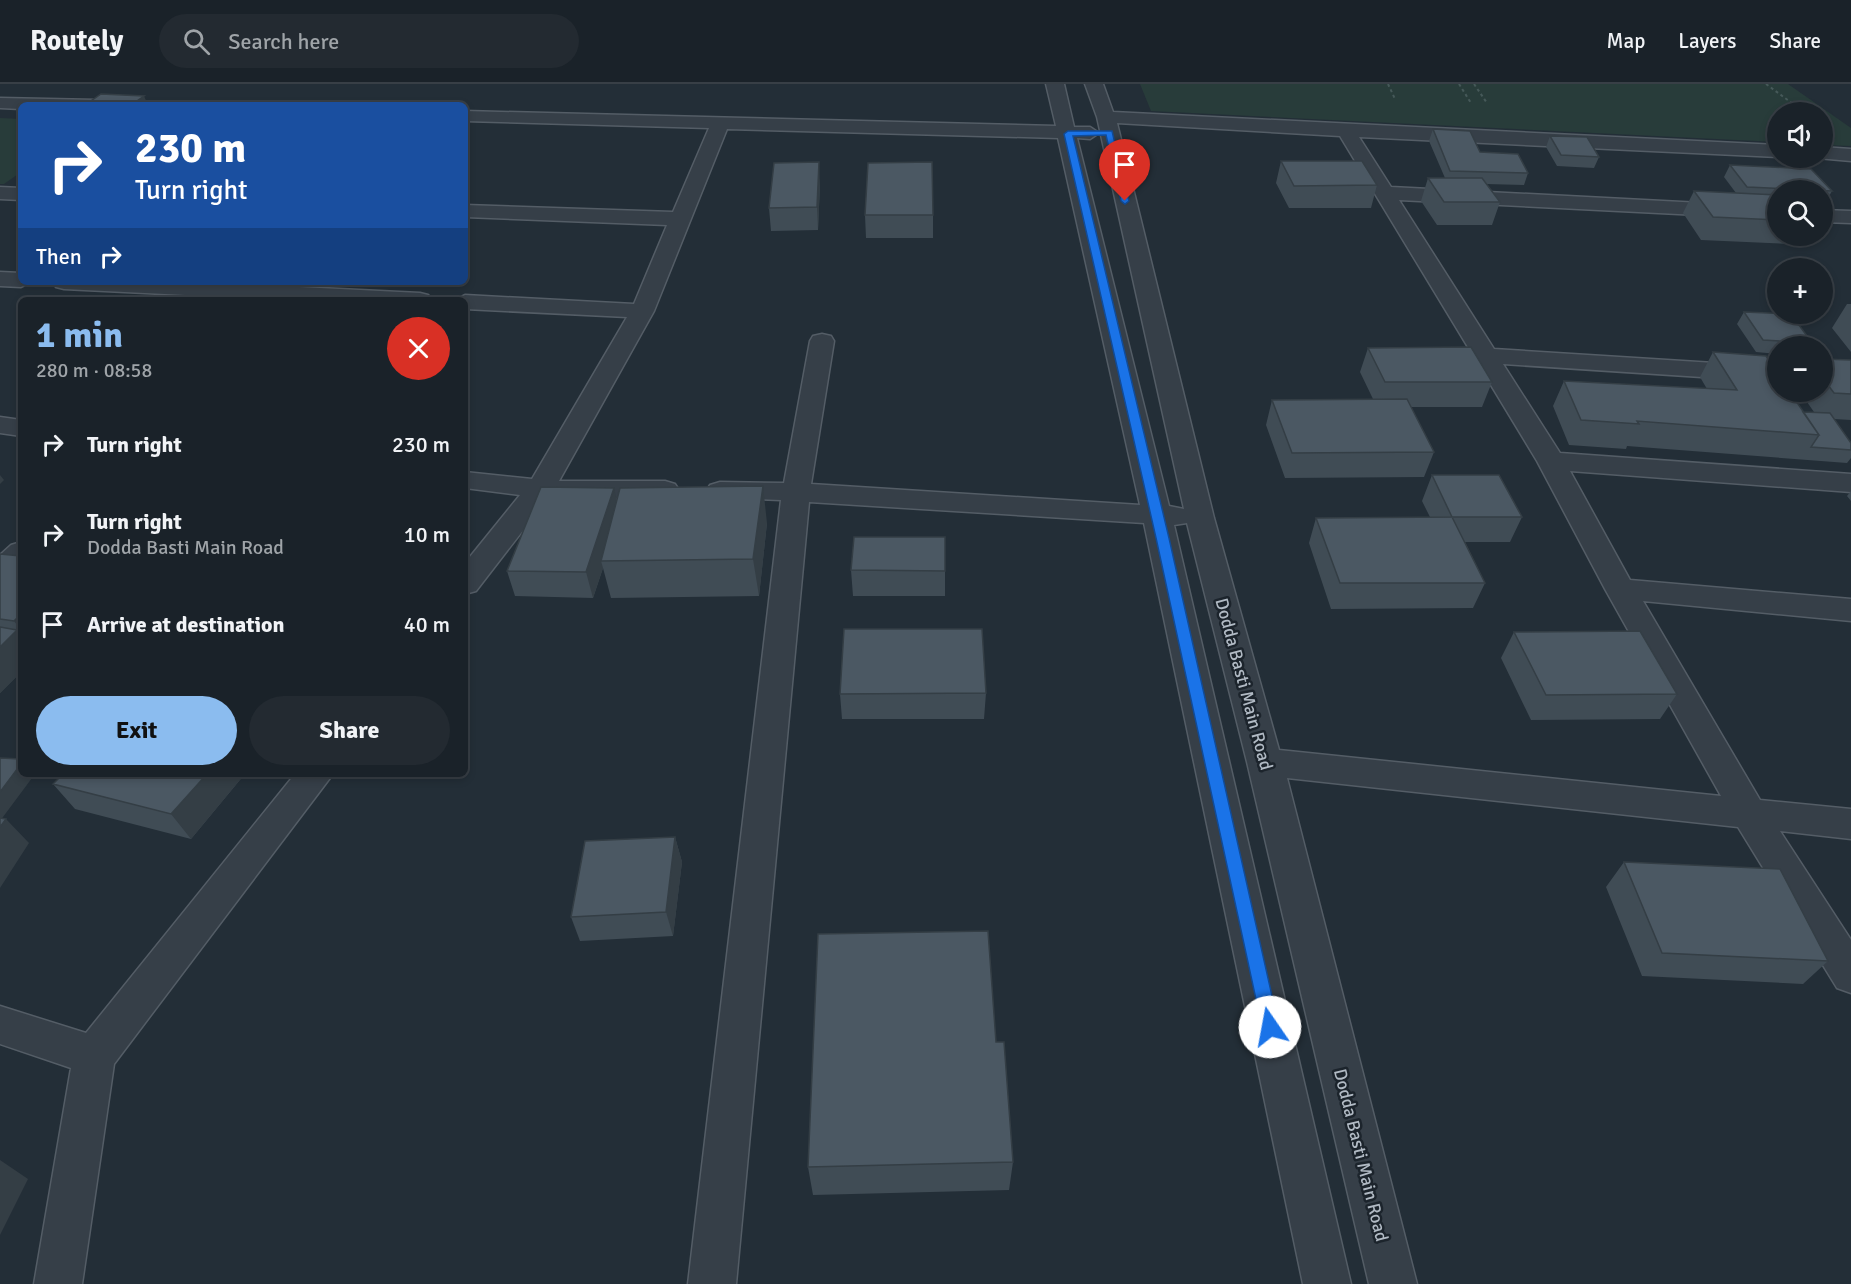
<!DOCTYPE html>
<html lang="en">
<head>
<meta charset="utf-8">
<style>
	:root { --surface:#1a2229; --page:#232a31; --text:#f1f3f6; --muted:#9fa4a8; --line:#383f46; --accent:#8bbcef }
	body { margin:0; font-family:Signika,sans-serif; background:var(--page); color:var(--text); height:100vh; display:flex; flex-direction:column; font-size:22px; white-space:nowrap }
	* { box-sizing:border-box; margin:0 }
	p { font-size:20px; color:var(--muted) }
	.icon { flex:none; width:33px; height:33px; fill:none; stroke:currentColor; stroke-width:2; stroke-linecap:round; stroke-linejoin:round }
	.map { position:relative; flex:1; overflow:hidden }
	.panel { position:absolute; left:18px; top:213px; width:450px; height:480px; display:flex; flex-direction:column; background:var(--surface); border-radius:9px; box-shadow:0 3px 9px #0003,0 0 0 2px var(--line) }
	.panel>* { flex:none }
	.banner { position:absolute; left:18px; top:18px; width:450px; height:183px; border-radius:9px; box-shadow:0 3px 9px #0003,0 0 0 2px var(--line); background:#1a4fa0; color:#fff; overflow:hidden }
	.controls { position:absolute; left:1767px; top:18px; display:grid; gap:12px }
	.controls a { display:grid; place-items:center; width:66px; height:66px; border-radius:50%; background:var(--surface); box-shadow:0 3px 9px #0003,0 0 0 2px var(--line); font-size:30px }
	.pin { position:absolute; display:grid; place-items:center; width:51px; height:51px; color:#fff; margin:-62px -26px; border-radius:50% 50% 50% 0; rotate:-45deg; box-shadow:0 0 6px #0007 }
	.pin .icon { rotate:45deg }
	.me { position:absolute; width:66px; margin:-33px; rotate:348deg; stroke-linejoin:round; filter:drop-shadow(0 0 4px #0008) }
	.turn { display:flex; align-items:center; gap:21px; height:126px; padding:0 18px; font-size:27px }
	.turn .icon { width:78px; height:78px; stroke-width:2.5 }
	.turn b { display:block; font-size:42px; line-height:51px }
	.then { display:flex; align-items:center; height:57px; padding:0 18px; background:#0003; gap:12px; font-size:22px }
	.round { display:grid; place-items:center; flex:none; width:63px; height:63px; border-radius:32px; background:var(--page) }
	.summary { display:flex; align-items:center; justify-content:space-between; height:102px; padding:0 18px }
	h1 { font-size:36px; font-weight:700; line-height:45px; color:var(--accent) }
	.primary-button { display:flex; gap:12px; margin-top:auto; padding:12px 18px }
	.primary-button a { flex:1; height:69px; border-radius:36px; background:var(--accent); color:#111; font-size:24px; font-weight:700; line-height:69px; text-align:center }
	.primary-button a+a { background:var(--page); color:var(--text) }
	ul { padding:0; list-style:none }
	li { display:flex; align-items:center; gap:18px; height:90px; padding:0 18px }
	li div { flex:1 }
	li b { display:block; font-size:22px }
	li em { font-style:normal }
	header { display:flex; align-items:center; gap:36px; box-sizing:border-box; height:84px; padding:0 30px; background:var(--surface); border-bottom:2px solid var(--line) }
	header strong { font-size:28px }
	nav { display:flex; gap:33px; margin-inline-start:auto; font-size:21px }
	.search { width:420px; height:54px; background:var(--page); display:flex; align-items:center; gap:15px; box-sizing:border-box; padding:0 21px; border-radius:33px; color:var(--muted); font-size:22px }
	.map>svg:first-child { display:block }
</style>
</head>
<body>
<header>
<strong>Routely</strong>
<div class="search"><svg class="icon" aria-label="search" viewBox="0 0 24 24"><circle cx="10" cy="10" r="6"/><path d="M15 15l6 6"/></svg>Search here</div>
<nav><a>Map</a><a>Layers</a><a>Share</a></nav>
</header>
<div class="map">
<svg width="1851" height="1200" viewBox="0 0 1851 1200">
	<rect width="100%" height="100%" fill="#232e37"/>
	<!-- green -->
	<path fill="#283c3a" d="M1140,0h648l63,44v18l-28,-1 -1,-33h-44l-1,30 -626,-31z
		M0,34l21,1v53l-17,12h-4z"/>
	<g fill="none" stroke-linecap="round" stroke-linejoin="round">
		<!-- minor casing -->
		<g stroke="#545d66" stroke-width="3">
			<path id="minor" d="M1046,0h18l10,43h16l9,6 -9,6 -13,-1 92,368 15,3 -87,-392 -12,-33h18l10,28 665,33v12l-419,-20 32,50 387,20v12l-379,-19 95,149 284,18v15l-275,-18 57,89 291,21v18l-281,-21 60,109 221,19v22l-208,-20 117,199 91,9v30l-71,-8 71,109v53l-14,-5 -99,-161 -451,-49 130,506h-48l-122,-522 -60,-239 -13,2 177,759h-48l-159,-761 -335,-21 -73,782h-48l93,-784 -71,-3 -4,-6 4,-6 10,-3 64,1 26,-142 3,-5 9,-2 9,2 3,5 -23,143 329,21 -82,-367 -331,-9 -73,182 -95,170h106l10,3 4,6 -4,6 -10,3 -117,-1 -72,93 -11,3v-31l55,-68 -55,-7v-16l67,7 95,-162 -162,-8v-9h-10l10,-5 169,9 33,-79 -202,-8v-12l208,7 36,-84 -244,-7v-10l591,15zM1117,39l223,13 197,325 68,128 116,207 -442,-46 -65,-232z
				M0,14l96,2 9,5h-84v4l-21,-1z
				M1822,63l29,2v12l-34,-3h5z
				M0,103l21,1v12l-21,-1z
				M1822,126l29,1v12l-29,-1z
				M0,188l21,1v9h10l-10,5 -21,-1z
				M53,198h146l221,11 8,2 4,5h-147l-221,-11 -8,-2z
				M0,333l21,3v16l-21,-3z
				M21,458v27l-10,10 -11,3v-27l11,-10z
				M295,690h38l-219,290 -32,220h-48l37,-216 -71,-24v-38l86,27z"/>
		</g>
		<!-- path -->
		<path stroke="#465959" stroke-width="2" stroke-dasharray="3 3" stroke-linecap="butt" d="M1388,0l7,15
			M1459,0l12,19
			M1474,0l13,19
			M1766,0l38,28"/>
		<!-- minor -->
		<use href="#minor" fill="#363f48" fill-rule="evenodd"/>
	</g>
	<!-- wall -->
	<path fill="#404c55" d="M1433,45l47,23 48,21 -4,12 -38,-1 14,18 -8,23h-55l-16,-24 7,-23h17l-16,-37z
		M1550,52l49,21 -5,11 -37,-2 -11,-19z
		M1281,77l96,24 -6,23h-82l-13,-25z
		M1730,81l92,25h-44v46h19l-5,8 -91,-4 -18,-27 11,-22 42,2 -12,-16z
		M820,100l-2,46 -47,1 -2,-23z
		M1822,107h10l-7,12h-3z
		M865,131h68v23h-67z
		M1847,220h4v48l-19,-24z
		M1744,228l68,31 -2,3h-32v8l-22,-2 -19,-28z
		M1368,264l124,34 -10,25h-71l23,45 -10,25 -139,1 -19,-53 6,-25 101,-1 -13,-27z
		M1713,268l90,60h11l-14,-20h22v-33l29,1v60l-17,-1 17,24v15l-4,5 -220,-17 -1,3 -57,-4 -16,-39 11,-25 143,8 -7,-12z
		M1432,391l90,42 -12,25h-45l20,41 -12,25 -142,1 -22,-66 7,-25 114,-1 -8,-16z
		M1851,407v10l-4,-5z
		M617,416l150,23 -8,73 -148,2 -8,-30 -10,30 -78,-2 -8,-25z
		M945,453v59h-92l-2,-26z
		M0,470l21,2v116l-21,21z
		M1514,548l163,62 -17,25 -129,1 -30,-62z
		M986,609l-2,26h-142l-2,-25z
		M63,690h180l1,1 -53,64 -116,-30 -22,-25z
		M675,753l7,25 -9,74 -93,5 -9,-24z
		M1624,778l204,99 -25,23 -161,-8 -36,-89z
		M996,958l17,120 -4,28 -196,5 -5,-28z"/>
	<!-- shaded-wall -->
	<path fill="#343e45" d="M144,12l4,9h-17z
		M819,78l1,22 -2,46 -1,-23z
		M0,391l4,5 -4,4z
		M763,402l4,37 -8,73 -6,-37z
		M614,404l6,26 -19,47 2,7 -10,30 -7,-26z
		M21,530v16l-7,-9z
		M17,546l4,4v38l-21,21v-46z
		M21,680v10h14l-35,47v-29z
		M207,690h36l1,1 -53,64 -20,-25z
		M6,735l23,24 -29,45v-61z
		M675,753l7,25 -9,74 -7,-24z
		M0,1076l28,19 -28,56z"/>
	<!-- building -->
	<path fill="#4b5863" stroke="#343e45" stroke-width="1.5" d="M101,10l43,2 -13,9h-46z
		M1433,45l37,2 10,21 38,2 10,19 -78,-2z
		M1550,52l37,1 12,20 -38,-2z
		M1281,77h81l15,24 -83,1z
		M819,78l-2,45 -48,1 5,-45z
		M932,78l1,53h-68l3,-52z
		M1730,81l81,4 21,22 -85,-4z
		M1428,94h54l18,24h-56z
		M1694,107l84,4v25l-65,-3z
		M1744,228l47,2 21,29 -49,-3z
		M1471,263l21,35h-107l-17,-34z
		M1713,268l53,4 12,17v19h12l29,43 -182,-14 2,3 -58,-4 -17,-39 173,9z
		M1822,275l29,1v34l-17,-1 -12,-16z
		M1407,315l27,53 -142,1 -20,-53z
		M1803,328l27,1 21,30v7l-40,-3 8,-12z
		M1432,391h67l23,42h-70l33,66h-145l-24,-65 136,-1z
		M763,402l-10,73 -152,2 19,-73z
		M541,403l73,1 -28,84 -79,-1z
		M854,453h91v34l-94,-1z
		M0,470l21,2v58l-7,7 -14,-2z
		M0,543l17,3 -17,17z
		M844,545h138l4,64 -146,1z
		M1640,547l37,63 -131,1 -32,-63z
		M0,674l21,1v5l-21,28z
		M63,690h144l-36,40 -118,-30z
		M0,734l6,1 -6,8z
		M675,753l-9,75 -95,5 14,-76z
		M1624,778l156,7 48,92 -166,-8z
		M988,847l8,111h8l9,120 -205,5 10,-233z"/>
	<!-- route -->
	<path fill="#1a73e8" stroke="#114b97" stroke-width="1.5" d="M1112,47l17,70 -4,3 -4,-3 -15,-66 -33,1 96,402 110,489 -3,6 -6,2 -6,-2 -2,-6 -106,-489 -92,-404 4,-3z"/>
	<g text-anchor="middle" stroke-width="5" stroke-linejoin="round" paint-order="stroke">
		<!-- street labels -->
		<g font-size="18" fill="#b1bac4" stroke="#1c242c">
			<text transform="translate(1244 600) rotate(75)" y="6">Dodda Basti Main Road</text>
			<text transform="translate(1361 1071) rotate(76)" y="6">Dodda Basti Main Road</text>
		</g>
	</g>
</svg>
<div class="controls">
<a><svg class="icon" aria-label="sound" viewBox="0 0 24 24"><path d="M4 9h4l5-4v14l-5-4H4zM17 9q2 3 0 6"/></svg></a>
<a><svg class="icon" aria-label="search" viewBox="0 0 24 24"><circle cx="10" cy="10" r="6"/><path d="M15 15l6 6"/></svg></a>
<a>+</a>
<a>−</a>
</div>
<div class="pin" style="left:1125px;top:117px;background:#d93025"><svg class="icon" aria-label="arrive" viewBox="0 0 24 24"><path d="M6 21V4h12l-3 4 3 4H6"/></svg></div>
<svg class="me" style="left:1270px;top:943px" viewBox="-20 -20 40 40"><circle r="19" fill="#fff"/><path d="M0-13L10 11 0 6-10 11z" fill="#1a73e8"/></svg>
<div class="banner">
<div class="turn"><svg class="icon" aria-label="right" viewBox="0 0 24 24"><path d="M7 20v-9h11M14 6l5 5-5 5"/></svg><div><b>230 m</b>Turn right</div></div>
<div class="then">Then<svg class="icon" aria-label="right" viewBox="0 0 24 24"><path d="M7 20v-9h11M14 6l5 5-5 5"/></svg></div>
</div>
<section class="panel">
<div class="summary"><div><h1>1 min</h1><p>280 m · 08:58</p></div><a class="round" style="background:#d93025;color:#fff"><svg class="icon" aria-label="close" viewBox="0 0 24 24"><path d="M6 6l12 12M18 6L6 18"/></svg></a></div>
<ul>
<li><svg class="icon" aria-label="right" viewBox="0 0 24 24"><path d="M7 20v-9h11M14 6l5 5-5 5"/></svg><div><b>Turn right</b></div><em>230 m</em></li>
<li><svg class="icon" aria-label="right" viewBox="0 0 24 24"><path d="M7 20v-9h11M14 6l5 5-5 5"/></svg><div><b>Turn right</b><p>Dodda Basti Main Road</p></div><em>10 m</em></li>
<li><svg class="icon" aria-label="arrive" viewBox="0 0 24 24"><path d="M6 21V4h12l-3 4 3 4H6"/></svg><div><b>Arrive at destination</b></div><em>40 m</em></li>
</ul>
<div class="primary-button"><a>Exit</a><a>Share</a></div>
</section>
</div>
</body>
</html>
